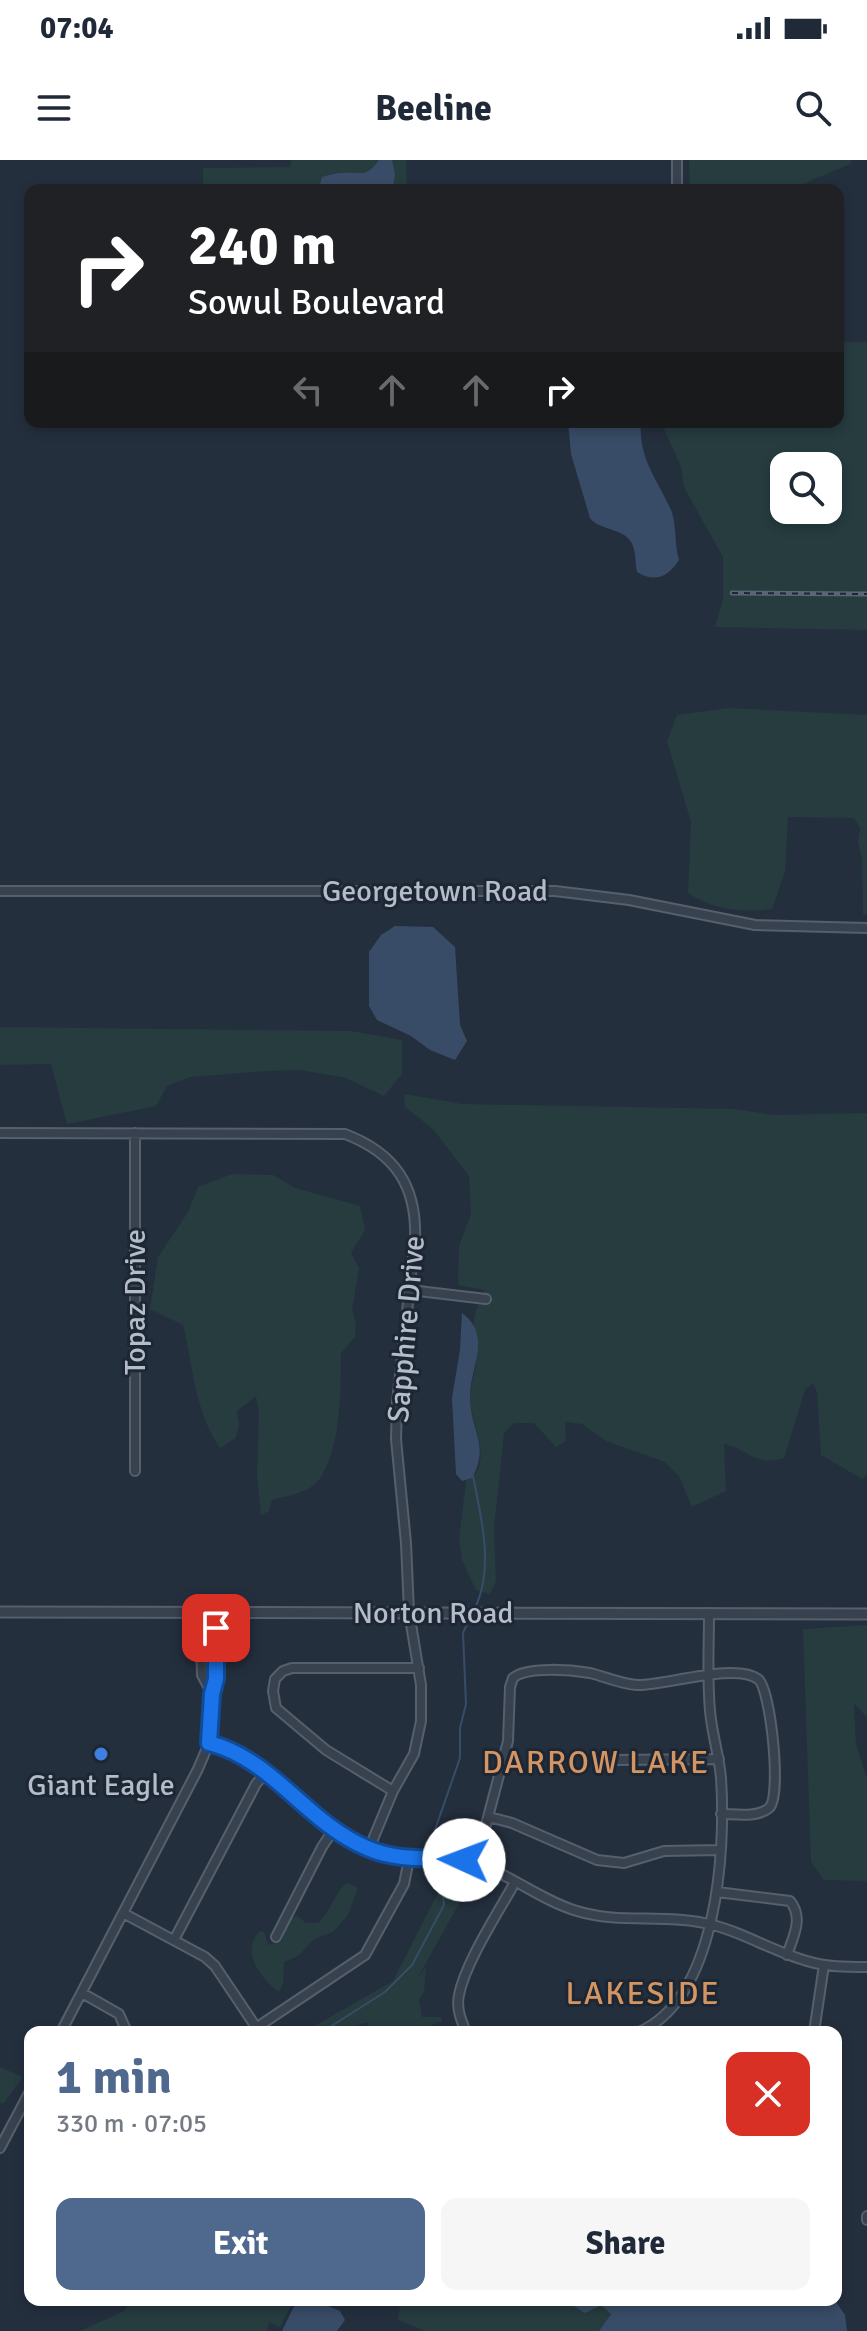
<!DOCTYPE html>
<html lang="en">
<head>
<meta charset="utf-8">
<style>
	:root { --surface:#fff; --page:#f6f6f7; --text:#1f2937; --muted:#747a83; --accent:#4f688e }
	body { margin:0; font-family:Signika,sans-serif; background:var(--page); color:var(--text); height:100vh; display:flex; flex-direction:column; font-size:30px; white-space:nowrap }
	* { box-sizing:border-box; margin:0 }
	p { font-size:26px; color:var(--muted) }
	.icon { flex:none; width:44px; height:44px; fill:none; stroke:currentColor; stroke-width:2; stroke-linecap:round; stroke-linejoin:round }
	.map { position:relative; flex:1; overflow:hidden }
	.drawer { position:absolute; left:24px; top:1866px; width:818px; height:280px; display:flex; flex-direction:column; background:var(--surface); border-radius:16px; box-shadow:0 4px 12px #0003 }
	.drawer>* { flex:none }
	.banner { position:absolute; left:24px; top:24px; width:820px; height:244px; border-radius:16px; box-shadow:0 4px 12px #0003; background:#202124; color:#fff; overflow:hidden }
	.controls { position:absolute; left:770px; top:292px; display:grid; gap:16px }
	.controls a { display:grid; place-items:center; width:72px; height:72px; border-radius:16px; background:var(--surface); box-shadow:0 4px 12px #0003; font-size:40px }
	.pin { position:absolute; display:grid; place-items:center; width:68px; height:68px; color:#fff; margin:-34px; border-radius:16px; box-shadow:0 4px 12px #0006 }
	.me { position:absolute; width:88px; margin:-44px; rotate:272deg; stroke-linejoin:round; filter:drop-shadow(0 0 6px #0008) }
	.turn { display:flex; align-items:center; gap:28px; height:168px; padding:0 32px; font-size:36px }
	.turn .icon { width:104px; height:104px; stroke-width:2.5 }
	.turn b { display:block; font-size:56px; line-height:68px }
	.lanes { display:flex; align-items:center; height:76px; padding:0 32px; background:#0003; justify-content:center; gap:40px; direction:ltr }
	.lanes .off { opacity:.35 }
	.round { display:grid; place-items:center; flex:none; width:84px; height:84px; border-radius:16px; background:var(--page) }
	.summary { display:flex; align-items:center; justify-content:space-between; height:136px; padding:0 32px }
	h1 { font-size:48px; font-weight:700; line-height:60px; color:var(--accent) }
	.action { display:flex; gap:16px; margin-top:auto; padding:16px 32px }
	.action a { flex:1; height:92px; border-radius:16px; background:var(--accent); color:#fff; font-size:32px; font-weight:700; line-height:92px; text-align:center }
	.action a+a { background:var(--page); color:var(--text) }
	.status { display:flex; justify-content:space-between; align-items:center; height:56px; padding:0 40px; background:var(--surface); direction:ltr }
	.status svg { height:22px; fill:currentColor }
	header { display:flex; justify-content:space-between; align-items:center; height:104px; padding:0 32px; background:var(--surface); font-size:36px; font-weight:700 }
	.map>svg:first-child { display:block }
</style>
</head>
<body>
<div class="status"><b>07:04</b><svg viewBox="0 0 49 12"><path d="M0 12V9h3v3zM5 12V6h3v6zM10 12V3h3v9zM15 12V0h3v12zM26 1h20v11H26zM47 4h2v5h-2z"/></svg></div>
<header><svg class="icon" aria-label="menu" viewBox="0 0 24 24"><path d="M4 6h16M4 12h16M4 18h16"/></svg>Beeline<svg class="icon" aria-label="search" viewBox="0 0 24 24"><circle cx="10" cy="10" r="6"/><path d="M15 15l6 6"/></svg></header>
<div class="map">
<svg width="867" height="2171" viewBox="0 0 867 2171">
	<rect width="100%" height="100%" fill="#242f3e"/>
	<!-- green -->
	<path fill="#263c3f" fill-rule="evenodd" d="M291,0h115l1,30h-204v-22l87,-1z
		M689,0h163l-2,4 -47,20 -7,6h-106z
		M838,182h29v288l-152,-3 8,-28v-42l-39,-70 -3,-20 -20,-45h177zM784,306h44v44h-44z
		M730,548l137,7v200l-4,-1 -1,-56 -4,-16 2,-14 -6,-10 -66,-1 -3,55 -13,37c-30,4 -58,1 -84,-16l3,-71 -24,-81 10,-26z
		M0,867l351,4 51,9v34l-18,22 -38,-18 -46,-8 -35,1 -75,6 -23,9 -11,20 -89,18 -16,-60 -51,1z
		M404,934l58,10 272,5 40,6 93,-2v362l-5,4 -41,-24 -4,-63 -4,-9 -8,7 -21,68c-30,9 -35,-9 -60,-14l2,47 -34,16 -13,-31 -14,-14 -59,-21 -24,-17 -17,-2 1,19 -10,6 -22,-24h-20l-10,10 -10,96 2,52 -6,13 -14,-4 -14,-30 -3,-21 7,-58c30,-15 5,-58 4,-81 -1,-12 5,-25 6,-37 2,-16 -3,-31 -2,-43 1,-10 7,-21 11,-30l-27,-5 1,-39 12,-32 -2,-38 -36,-47 -28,-22z
		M232,1014l41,1 22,13 65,18 5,24 -14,23 8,15 -7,42 4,14 -1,13 -14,16c0,36 0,99 -23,128 -10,12 -32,15 -46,19l-3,11 -8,4 -4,-41 2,-60 -3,-18 -19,15 2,14 -3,13 -16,10c-25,-35 -27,-82 -37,-123l-33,-16 8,-52 30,-45 10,-25z
		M867,1465v92l-13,-13 2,40 11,35v102l-43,-1 -13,-18 -8,-233z
		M347,1723l11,5 -10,27 -15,17 -19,7 -16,17 -14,6 -1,22 -4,8c-19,-14 -39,-41 -19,-61l4,1 4,13 14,-4 8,-23 7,-2 9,7h12c13,-11 15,-29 29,-40z
		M443,1723l22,10 -48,86 9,-12 -2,25 -5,7 3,18h19l1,4 -17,7 1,4h-56l-2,-10 -29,10h-35l89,-51z
		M0,1907l23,10 -20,27 -3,-2z
		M133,2140h161l-14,27 -11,-5 -2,9h-187l44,-20z
		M387,2140h149l7,4 2,-4 56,4 10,10 -12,17h-174l-27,-11 2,-16z"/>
	<!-- water -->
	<path fill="#394c67" d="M379,0h13l3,14 -2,14h-74l3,-11c7,-2 14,-4 21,-4 20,-2 22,6 36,-13z
		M568,262h73c-3,36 16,57 30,88 6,15 3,34 8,50 -11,17 -24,23 -42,12 -2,-9 -1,-18 -4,-26 -7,-19 -32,-14 -43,-28l-19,-64z
		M395,766l38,1 22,20 5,78 7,16 -12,19 -25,-10 -19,-14 -34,-16 -8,-14v-54l12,-17z
		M462,1153c32,23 6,57 8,87 1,31 20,46 2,78l-10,3 -6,-7 -4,-76 8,-48z
		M297,2140h17l26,11 5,9 -8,11h-55z
		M564,2140h271l10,15 2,16h-248l12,-17 -10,-9 -16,8z"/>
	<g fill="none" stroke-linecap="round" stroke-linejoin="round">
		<!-- stream -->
		<path stroke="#394c67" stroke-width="2" d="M473,1316c8,41 21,90 3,130
			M430,1684l30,-86v-30l6,-24 -3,-71 6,-13
			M322,1872l63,-40 27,-27 32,-60 -3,-31"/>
		<!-- minor casing -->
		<g stroke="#565f6c" stroke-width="12">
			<path id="minor" d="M677,30v-30
				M0,731h555l74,9 126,25 112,3
				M0,973l345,1c50,19 72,52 70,105l-18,163 -1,37 10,104 3,69 12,73v36l-7,33 -21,37 -24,58
				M135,973v338
				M410,1130l76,9
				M200,1453l2,62 10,19
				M209,1583c63,16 97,78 155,104 41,18 71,5 108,15 37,11 68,38 105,49 41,13 85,3 127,12 36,7 67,28 103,38 20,6 39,6 60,6
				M614,1600l105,-1
				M393,1631l-67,-41 -50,-42 -3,-17 2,-12 8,-8 9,-3h127
				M489,1657l23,6 85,37 27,3 40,-12 57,-1
				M476,1703l32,-122 2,-54 3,-9c14,-12 59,-8 77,-5 16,4 31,11 47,12 27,1 98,-23 121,-6 13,10 24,118 11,129 -12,10 -34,6 -48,6
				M717,1732l73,9c14,17 3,36 -3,54
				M123,1753l82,44 10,9 41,61
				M276,1777l46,-90 12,-18
				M174,1780l82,-156 10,-12
				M82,1833l37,21 8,18
				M61,1872l137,-263 11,-26 3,-21v-28l4,-15v-66
				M250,1872l115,-77 39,-71 5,-25
				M466,1872c-5,-12 -10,-24 -7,-37 6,-32 39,-82 56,-113
				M639,1872c78,-34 87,-180 82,-254 -2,-23 -9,-44 -11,-67 -3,-32 -1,-65 -1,-98
				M814,1872l10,-67
				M0,1988l30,-57
				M867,2056v4"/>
		</g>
		<!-- tertiary casing -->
		<g stroke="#565f6c" stroke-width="13">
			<path id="tertiary" d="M0,1452l867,2"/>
		</g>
		<!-- minor -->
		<use href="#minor" stroke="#38414e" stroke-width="8"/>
		<!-- tertiary -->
		<use href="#tertiary" stroke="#38414e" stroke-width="9"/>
		<!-- rail casing -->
		<g stroke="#5a6575" stroke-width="5">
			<path id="rail" d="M732,433l135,1"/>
		</g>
		<!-- rail -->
		<use href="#rail" stroke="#1d2633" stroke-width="2" stroke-dasharray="6" stroke-linecap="butt"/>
	</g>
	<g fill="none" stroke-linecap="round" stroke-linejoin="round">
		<!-- route casing -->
		<g stroke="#114b97" stroke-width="20">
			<path id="route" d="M216,1468v51l-4,15 -3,49c64,16 98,80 158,105 32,14 63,9 97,12"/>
		</g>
		<!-- route -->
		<use href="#route" stroke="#1a73e8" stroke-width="14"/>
	</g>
	<!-- markers -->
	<circle fill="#3f7fe0" stroke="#1d2633" stroke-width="3" cx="101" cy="1594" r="8"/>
	<g text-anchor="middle" stroke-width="6" stroke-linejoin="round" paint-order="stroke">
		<!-- street labels -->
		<g font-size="30" fill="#b4bcc9" stroke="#1d2633">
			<text x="435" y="741">Georgetown Road</text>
			<text transform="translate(135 1142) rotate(-90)" y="10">Topaz Drive</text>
			<text transform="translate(406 1169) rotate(-85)" y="10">Sapphire Drive</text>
			<text x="433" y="1463">Norton Road</text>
		</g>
		<!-- poi labels -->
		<g font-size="30" fill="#b4bcc9" stroke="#1d2633">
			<text x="101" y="1635">Giant Eagle</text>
		</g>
		<!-- neighbourhood labels -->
		<g font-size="32" letter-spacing="2" fill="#d59563" stroke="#1d2633">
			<text x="596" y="1613">DARROW LAKE</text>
			<text x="643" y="1844">LAKESIDE</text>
		</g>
	</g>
</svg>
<div class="controls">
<a><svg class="icon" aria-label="search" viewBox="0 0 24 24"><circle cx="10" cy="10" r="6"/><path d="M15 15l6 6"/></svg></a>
</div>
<div class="pin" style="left:216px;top:1468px;background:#d93025"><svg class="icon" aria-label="arrive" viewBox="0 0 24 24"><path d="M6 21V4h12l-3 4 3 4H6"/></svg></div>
<svg class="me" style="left:464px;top:1700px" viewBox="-20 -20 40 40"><circle r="19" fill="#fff"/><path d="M0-13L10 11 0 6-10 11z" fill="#1a73e8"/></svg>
<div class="banner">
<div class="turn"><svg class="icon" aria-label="right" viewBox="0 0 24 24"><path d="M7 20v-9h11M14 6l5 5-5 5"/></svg><div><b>240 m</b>Sowul Boulevard</div></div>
<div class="lanes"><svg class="icon off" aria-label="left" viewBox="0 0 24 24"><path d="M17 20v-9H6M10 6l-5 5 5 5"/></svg><svg class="icon off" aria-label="ahead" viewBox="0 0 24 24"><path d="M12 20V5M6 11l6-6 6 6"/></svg><svg class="icon off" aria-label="ahead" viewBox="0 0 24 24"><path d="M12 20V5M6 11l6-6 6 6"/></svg><svg class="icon" aria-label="right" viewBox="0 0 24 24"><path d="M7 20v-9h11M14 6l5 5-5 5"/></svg></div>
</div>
<section class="drawer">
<div class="summary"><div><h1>1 min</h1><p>330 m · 07:05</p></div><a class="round" style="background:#d93025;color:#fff"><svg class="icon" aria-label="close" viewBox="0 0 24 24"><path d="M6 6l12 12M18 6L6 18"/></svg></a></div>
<div class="action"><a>Exit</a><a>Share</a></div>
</section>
</div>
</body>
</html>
